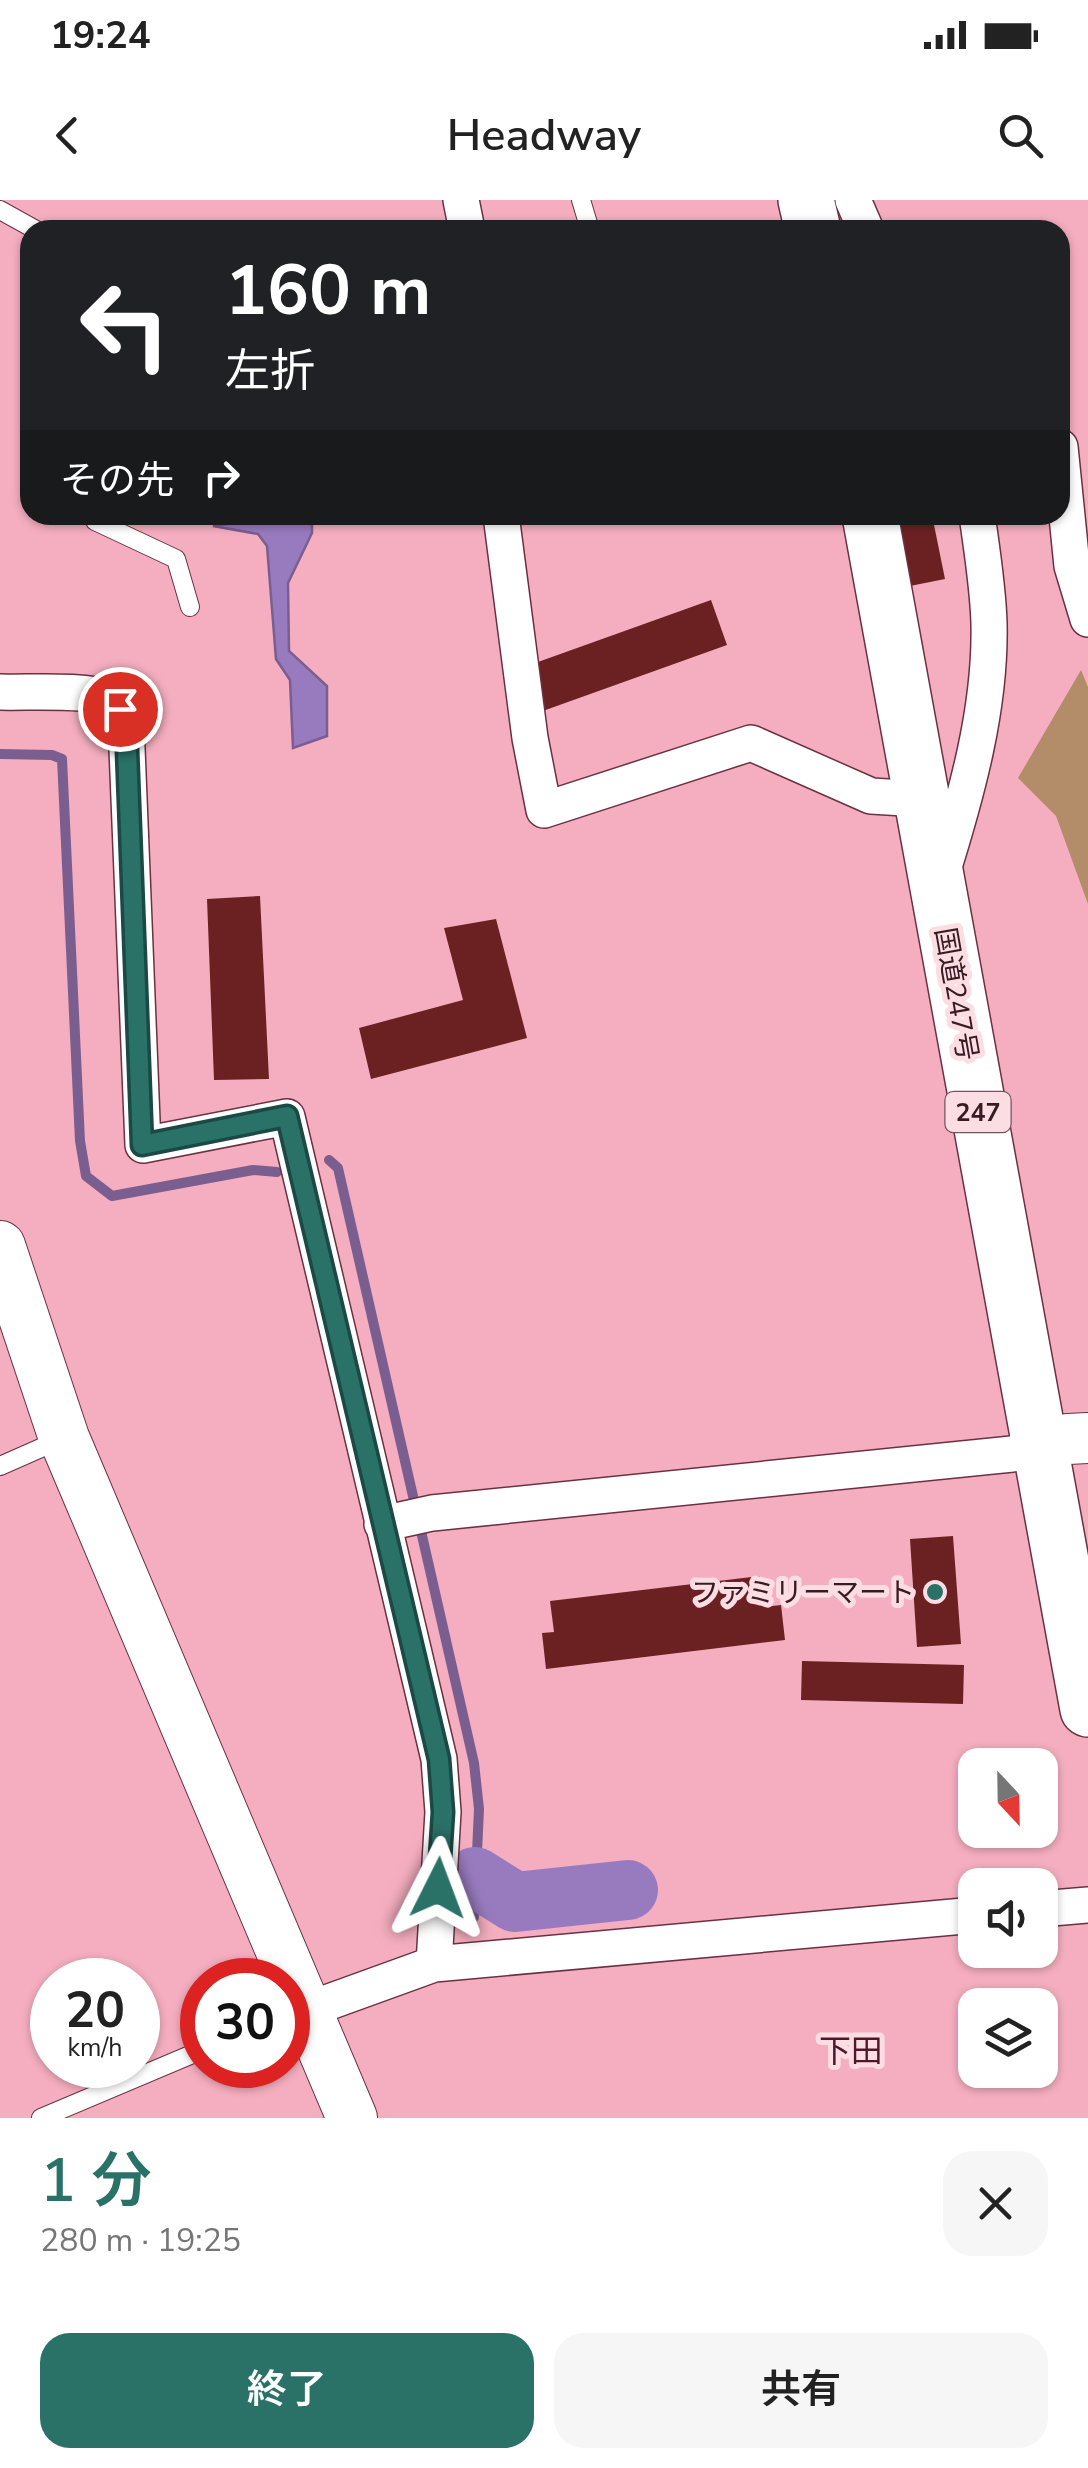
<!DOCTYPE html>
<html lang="ja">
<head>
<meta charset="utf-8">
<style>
	:root { --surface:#fff; --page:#f6f6f6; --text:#222; --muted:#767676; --accent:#2a7168 }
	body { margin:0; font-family:"Nunito Sans","Noto Sans JP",sans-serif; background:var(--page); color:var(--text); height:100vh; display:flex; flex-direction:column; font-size:38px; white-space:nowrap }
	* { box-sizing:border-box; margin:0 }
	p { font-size:32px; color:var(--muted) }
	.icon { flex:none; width:55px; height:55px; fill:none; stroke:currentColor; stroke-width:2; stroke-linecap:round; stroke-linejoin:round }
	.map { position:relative; height:1918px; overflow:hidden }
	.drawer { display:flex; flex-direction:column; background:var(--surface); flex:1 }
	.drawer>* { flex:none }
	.banner { position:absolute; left:20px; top:20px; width:1050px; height:305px; border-radius:30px; box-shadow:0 2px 8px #0004; background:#202124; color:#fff; overflow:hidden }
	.needle { width:65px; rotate:158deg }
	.tools { position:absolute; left:958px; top:1548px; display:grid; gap:20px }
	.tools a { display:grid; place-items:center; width:100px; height:100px; border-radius:20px; background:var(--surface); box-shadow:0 2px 8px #0004; font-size:50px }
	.speed { position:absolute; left:30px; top:1758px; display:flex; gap:20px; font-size:50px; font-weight:700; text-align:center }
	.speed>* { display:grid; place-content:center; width:130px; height:130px; border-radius:50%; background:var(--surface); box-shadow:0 2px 8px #0004; line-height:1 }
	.speed small { font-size:25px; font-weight:400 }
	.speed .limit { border:15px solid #d22; background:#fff; color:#111 }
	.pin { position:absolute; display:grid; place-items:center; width:85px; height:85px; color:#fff; margin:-42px; border:5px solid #fff; border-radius:50%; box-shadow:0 2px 10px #0007 }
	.me { position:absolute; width:110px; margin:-55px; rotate:3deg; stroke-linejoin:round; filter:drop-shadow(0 0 8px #0008) }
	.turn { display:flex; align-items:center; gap:35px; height:210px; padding:0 40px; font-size:45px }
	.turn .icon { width:130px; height:130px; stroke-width:2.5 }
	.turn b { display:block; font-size:70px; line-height:85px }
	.then { display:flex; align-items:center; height:95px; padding:0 40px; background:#0003; gap:20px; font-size:38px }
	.round { display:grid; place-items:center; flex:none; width:105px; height:105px; border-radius:30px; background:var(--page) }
	.headline { display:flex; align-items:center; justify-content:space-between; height:170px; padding:0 40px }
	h1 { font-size:60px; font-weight:600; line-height:75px; color:var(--accent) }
	.button { display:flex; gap:20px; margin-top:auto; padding:20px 40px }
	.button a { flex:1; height:115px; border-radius:30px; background:var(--accent); color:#fff; font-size:40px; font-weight:600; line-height:115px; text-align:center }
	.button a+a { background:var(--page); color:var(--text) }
	.status { display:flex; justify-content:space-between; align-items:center; height:70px; padding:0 50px; background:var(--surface); direction:ltr }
	.status svg { height:28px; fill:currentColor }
	header { display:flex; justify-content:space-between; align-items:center; height:130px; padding:0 40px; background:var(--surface); font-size:45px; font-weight:600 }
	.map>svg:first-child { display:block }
</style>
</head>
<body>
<div class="status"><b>19:24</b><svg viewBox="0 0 49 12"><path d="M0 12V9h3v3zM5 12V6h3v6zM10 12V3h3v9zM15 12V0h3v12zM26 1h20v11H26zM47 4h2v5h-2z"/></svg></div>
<header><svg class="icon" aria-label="back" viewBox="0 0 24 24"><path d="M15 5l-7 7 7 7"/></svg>Headway<svg class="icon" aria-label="search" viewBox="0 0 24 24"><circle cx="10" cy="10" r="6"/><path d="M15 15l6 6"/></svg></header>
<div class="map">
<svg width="1088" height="1918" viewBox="0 0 1088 1918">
	<rect width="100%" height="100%" fill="#f5aebf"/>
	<!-- green -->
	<path fill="#b38c69" d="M1081,470l7,17v217l-32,-88 -38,-38z"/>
	<!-- water -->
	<path fill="#987bbf" stroke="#7b5e90" stroke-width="2.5" d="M292,315h20v18l-24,50 1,68 38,35v50l-34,12 -3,-68 -14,-21 -9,-113 -9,-12 -45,-8z"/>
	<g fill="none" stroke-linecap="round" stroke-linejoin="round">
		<!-- stream -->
		<path stroke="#7b5e90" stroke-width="10" d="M0,554l52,1 10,4 18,382 6,35 26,20 141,-26 24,2
			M329,960l9,8 136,595 5,46 -5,108"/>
		<!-- river -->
		<path stroke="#987bbf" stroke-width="60" d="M475,1677l40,25 113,-12"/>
	</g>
	<!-- building -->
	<path fill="#6b2122" d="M922,315h10l13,64 -35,7 -12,-66z
		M711,400l16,45 -187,67 -16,-45z
		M260,696l9,183 -55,1 -7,-181z
		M496,719l31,119 -156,41 -12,-51 104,-28 -19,-72z
		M953,1336l8,108 -44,3 -7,-108z
		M760,1376l4,31 17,-2 4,35 -239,29 -4,-36 12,-1 -4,-31z
		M802,1461l162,4 -1,39 -162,-4z"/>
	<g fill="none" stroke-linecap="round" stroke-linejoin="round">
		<!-- lane casing -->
		<g stroke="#6b3142" stroke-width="20">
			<path id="lane" d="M581,0l9,30
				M0,10l36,20
				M93,315l2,6 81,38 14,48
				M0,1266l59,-26
				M41,1918l161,-68"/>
		</g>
		<!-- street casing -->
		<g stroke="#6b3142" stroke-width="38">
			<path id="street" d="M461,0l6,30
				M853,0l13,30
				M1060,247l12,119 16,53
				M501,315l29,223 14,72 207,-67 120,53 50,3
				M0,492c25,1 87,-3 107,6 11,6 15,15 19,26l17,421 144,-28 152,642 4,53 -9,152
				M942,673c25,-80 49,-166 47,-250 -1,-36 -7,-72 -12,-108
				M382,1324l50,-11 580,-59 26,-7
				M1040,1709l48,-4
				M307,1810l127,-46 541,-49"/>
		</g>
		<!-- secondary casing -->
		<g stroke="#6b3142" stroke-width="52">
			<path id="secondary" d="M0,1046l64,192 288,680
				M1038,1247l30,-8 20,-1"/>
		</g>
		<!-- highway casing -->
		<g stroke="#6b3142" stroke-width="58">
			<path id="highway" d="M806,0l7,30
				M870,315l218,1194"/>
		</g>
		<!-- lane -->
		<use href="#lane" stroke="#fff" stroke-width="18"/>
		<!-- street -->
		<use href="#street" stroke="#fff" stroke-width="35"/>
		<!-- secondary -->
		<use href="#secondary" stroke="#fff" stroke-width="50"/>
		<!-- highway -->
		<use href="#highway" stroke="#fff" stroke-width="55"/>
	</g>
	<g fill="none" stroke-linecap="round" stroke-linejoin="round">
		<!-- route casing -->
		<g stroke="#1b4944" stroke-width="25">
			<path id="route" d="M120,509l6,15 16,421 145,-29 152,643 4,53 -5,76"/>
		</g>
		<!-- route -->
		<use href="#route" stroke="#2a7168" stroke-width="18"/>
	</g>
	<!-- markers -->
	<circle fill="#2a7168" stroke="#fbdde3" stroke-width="4" cx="935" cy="1392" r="10"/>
	<g text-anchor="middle" stroke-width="10" stroke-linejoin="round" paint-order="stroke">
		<!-- shield labels -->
		<rect fill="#fbdde3" stroke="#72565d" stroke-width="2.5" x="945.5" y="892" width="65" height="40" rx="8"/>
		<g font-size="25" font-weight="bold" fill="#371c23">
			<text x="978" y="921">247</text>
		</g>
		<!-- street labels -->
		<g font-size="28" fill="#371c23" stroke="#fbdde3">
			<text transform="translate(957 794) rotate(80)" y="10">国道247号</text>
		</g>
		<!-- poi labels -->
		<g font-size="28" fill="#371c23" stroke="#fbdde3" text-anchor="end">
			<text x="915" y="1402">ファミリーマート</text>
		</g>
		<!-- quarter labels -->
		<g font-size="32" fill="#4f182a" stroke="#fbdde3">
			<text x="851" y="1862">下田</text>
		</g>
	</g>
</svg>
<div class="tools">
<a><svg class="needle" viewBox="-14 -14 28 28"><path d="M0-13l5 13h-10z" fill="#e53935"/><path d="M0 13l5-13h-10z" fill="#767676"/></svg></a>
<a><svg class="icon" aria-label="sound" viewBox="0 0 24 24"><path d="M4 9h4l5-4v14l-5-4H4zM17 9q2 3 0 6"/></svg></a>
<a><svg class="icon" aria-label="layers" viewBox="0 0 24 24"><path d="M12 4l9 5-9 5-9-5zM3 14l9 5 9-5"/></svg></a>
</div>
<div class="speed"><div>20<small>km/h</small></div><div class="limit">30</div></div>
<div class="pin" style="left:120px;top:509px;background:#d93025"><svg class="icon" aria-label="arrive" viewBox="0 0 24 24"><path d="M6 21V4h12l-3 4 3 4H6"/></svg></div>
<svg class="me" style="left:438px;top:1688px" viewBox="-20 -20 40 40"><path d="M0-17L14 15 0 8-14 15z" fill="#2a7168" stroke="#fff" stroke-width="4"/></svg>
<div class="banner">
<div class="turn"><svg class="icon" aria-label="left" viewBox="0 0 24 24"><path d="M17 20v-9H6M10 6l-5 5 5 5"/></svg><div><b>160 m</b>左折</div></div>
<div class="then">その先<svg class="icon" aria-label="right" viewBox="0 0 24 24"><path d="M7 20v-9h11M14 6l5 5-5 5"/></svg></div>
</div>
</div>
<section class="drawer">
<div class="headline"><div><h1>1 分</h1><p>280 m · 19:25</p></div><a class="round"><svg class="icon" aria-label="close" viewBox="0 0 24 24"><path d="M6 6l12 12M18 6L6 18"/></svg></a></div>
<div class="button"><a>終了</a><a>共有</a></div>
</section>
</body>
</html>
